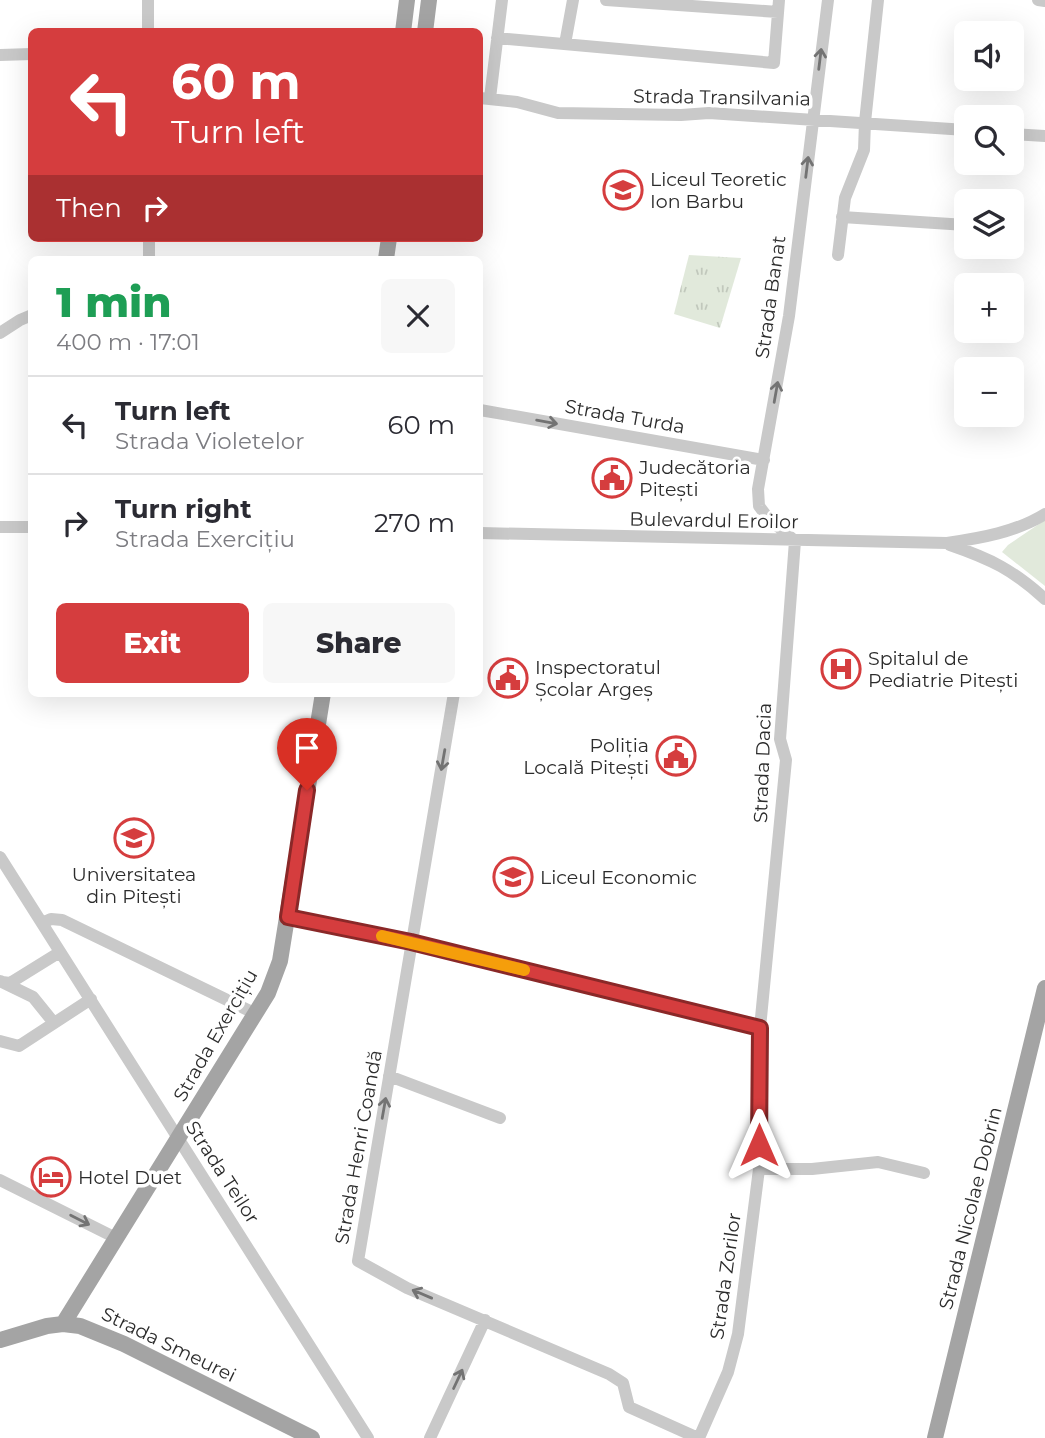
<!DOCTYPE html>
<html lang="en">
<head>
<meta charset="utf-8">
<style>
	:root { --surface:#fff; --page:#f7f7f7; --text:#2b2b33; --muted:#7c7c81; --line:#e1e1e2; --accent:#d53d3e }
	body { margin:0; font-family:Montserrat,sans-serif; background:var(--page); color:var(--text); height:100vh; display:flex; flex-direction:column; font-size:26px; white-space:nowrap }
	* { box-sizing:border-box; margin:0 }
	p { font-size:23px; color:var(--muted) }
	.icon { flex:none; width:38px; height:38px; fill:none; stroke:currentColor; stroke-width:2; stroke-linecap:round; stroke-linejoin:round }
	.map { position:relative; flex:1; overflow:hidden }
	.panel { position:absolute; left:28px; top:256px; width:455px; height:441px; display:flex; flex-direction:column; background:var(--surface); border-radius:10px; box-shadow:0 7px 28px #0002 }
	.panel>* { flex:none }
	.banner { position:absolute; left:28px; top:28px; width:455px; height:214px; border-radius:10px; box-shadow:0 7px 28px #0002; background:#d53d3e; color:#fff; overflow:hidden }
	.buttons { position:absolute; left:954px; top:21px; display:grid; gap:14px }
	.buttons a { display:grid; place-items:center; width:70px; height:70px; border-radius:10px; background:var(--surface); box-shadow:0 7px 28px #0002; font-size:35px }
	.pin { position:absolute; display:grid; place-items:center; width:60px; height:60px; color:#fff; margin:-72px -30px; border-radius:50% 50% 50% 0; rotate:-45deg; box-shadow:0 0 7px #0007 }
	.pin .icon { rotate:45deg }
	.me { position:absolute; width:77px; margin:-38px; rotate:0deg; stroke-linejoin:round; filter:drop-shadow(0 0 5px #0008) }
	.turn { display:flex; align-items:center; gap:24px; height:147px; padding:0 28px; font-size:32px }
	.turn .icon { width:91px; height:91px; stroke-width:2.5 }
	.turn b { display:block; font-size:49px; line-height:60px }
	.then { display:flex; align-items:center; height:66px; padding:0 28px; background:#0003; gap:14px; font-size:26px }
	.round { display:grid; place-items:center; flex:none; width:74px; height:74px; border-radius:10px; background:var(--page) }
	.summary { display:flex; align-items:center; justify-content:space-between; height:119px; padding:0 28px }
	h1 { font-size:42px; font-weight:800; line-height:52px; color:#1e9e55 }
	.cta { display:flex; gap:14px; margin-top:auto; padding:14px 28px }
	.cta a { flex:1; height:80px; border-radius:10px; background:var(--accent); color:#fff; font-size:28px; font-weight:800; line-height:80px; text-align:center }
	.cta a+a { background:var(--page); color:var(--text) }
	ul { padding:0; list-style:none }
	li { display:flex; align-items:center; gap:21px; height:98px; padding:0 28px; border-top:2px solid var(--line) }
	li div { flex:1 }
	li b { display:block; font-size:26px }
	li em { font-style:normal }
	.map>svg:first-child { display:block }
</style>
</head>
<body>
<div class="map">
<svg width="1045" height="1438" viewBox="0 0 1045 1438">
	<defs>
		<pattern id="park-tufts" width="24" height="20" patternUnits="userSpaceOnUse" patternTransform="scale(1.75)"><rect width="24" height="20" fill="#e1e9db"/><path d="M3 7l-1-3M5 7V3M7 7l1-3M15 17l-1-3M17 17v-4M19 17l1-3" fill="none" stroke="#c1c8bc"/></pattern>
	</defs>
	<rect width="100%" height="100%" fill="#fff"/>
	<!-- grass -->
	<path fill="#e1e9db" d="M1045,520v66l-43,-34 6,-7z"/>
	<!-- park -->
	<path fill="url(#park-tufts)" d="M689,255l52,3 -21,70 -46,-14z"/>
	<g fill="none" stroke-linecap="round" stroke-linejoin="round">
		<!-- minor -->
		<path stroke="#c9c9c9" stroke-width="12" d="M148,0v32
			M606,0l172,12
			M1038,0l7,1
			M497,38l277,25 5,-63
			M565,44l8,-44
			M0,55l32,-1
			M480,98l37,4 41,11 123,2 28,-2 257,17
			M490,98l12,-98
			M1012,134l33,2
			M842,217l124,8
			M838,255l7,-57 19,-48 1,-28 13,-122
			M149,259v-21
			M0,333l20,-13 12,-5
			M480,410l284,50
			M0,527h32
			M480,533l467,10c34,-5 69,-11 98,-29
			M950,545c41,14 63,25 95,54
			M454,693l-96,568 49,27 202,86 14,9 6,24 69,31
			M0,857l368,581
			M288,917l123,25 349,86
			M42,923l9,-4 11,1 194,94
			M0,981l33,16 21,26
			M2,982l8,1 50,-31
			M0,1041l19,5 72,-47
			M389,1076l111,42
			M759,1169h53l66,-7 46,11
			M0,1180l116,58
			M430,1438l55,-118
			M699,1438l29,-66 10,-38 21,-165 1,-141 26,-268 -6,-21 15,-198 -27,-23 -9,-12 -1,-17 31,-173 39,-316"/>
		<!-- major -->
		<path stroke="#a4a4a4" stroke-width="16" d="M403,32l4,-32
			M425,32l4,-32
			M386,259l3,-21
			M63,1324l205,-331 12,-32 43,-268
			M0,1340l47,-14 16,-2 17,2 44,18 188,94
			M935,1438l110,-450"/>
	</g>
	<!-- one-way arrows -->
	<defs><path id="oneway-shaft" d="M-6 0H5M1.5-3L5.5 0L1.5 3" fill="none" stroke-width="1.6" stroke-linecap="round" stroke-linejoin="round" transform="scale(1.75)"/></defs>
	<g stroke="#737373">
		<use href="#oneway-shaft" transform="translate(820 59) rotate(-83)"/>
		<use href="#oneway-shaft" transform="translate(807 167) rotate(-83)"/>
		<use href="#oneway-shaft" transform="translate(776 392) rotate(-80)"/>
		<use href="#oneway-shaft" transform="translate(547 422) rotate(10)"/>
		<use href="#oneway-shaft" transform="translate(443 760) rotate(100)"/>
		<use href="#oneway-shaft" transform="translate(384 1108) rotate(-80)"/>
		<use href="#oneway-shaft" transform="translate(80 1220) rotate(27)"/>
		<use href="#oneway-shaft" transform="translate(422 1294) rotate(-157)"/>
		<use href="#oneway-shaft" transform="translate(458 1379) rotate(-65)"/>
	</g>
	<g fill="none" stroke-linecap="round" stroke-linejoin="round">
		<!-- route casing -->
		<g stroke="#8a2828" stroke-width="18">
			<path id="route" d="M307,790l-19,127 123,25 349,86 -1,117"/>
		</g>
		<!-- route -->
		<use href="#route" stroke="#d53d3e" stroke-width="12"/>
		<!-- slow -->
		<path stroke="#f59e0b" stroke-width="12" d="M382,936l142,34"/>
	</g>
	<!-- icons -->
	<defs>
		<g id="university-ring" transform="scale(2.0125)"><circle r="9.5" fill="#fff" stroke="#d53d3e" stroke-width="1.5"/><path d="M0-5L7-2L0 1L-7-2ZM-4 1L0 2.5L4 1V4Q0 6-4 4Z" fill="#d53d3e"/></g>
		<g id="civic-ring" transform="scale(2.0125)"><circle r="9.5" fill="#fff" stroke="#d53d3e" stroke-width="1.5"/><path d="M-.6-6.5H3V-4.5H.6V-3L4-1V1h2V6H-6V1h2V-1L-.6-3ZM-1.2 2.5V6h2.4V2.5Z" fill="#d53d3e"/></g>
		<g id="hospital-ring" transform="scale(2.0125)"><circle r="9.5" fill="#fff" stroke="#d53d3e" stroke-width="1.5"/><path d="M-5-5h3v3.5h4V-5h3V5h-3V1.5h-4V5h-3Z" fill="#d53d3e"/></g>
		<g id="school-ring" transform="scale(2.0125)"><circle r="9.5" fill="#fff" stroke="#d53d3e" stroke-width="1.5"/><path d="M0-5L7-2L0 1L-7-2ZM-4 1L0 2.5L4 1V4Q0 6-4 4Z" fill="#d53d3e"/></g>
		<g id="hotel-ring" transform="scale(2.0125)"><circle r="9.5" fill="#fff" stroke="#d53d3e" stroke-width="1.5"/><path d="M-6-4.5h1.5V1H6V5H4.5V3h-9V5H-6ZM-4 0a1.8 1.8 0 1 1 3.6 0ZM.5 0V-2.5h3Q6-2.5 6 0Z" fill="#d53d3e"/></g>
	</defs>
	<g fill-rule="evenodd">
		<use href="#university-ring" x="623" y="190"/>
		<use href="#civic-ring" x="612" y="478"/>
		<use href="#hospital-ring" x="841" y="669"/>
		<use href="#civic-ring" x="508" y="678"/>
		<use href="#civic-ring" x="676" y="756"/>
		<use href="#university-ring" x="134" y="838"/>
		<use href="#school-ring" x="513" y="877"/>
		<use href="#hotel-ring" x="51" y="1177"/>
	</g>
	<g text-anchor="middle" stroke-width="7" stroke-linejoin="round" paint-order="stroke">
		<!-- street labels -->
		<g font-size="19" fill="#2c2c2c" stroke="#fff">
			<text transform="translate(722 97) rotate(1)" y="7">Strada Transilvania</text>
			<text transform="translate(770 297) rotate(-82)" y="7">Strada Banat</text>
			<text transform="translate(625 416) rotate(10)" y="7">Strada Turda</text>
			<text transform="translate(714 520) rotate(1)" y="7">Bulevardul Eroilor</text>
			<text transform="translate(762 763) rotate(-88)" y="7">Strada Dacia</text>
			<text transform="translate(215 1035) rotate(-60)" y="7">Strada Exercițiu</text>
			<text transform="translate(358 1147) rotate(-80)" y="7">Strada Henri Coandă</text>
			<text transform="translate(223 1172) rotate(57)" y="7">Strada Teilor</text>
			<text transform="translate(970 1208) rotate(-76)" y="7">Strada Nicolae Dobrin</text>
			<text transform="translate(725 1276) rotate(-82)" y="7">Strada Zorilor</text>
			<text transform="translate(169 1344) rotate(26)" y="7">Strada Smeurei</text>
		</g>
		<!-- poi labels -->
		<g font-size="19" fill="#2c2c2c" stroke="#fff" text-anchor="start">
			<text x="650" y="186">Liceul Teoretic<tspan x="650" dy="22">Ion Barbu</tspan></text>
			<text x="639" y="474">Judecătoria<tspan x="639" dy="22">Pitești</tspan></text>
			<text x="868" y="665">Spitalul de<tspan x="868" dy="22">Pediatrie Pitești</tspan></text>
			<text x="535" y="674">Inspectoratul<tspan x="535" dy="22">Școlar Argeș</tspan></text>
			<text x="649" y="752" text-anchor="end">Poliția<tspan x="649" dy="22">Locală Pitești</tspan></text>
			<text x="134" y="881" text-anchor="middle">Universitatea<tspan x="134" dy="22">din Pitești</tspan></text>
			<text x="540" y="884">Liceul Economic</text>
			<text x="78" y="1184">Hotel Duet</text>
		</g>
	</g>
</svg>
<div class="buttons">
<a><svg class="icon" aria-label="sound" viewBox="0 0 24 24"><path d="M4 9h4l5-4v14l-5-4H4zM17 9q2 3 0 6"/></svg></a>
<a><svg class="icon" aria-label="search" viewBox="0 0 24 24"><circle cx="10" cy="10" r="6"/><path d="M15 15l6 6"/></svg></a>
<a><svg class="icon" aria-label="layers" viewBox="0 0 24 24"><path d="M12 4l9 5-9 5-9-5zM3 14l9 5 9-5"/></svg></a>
<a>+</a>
<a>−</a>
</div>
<div class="pin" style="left:307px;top:790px;background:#d93025"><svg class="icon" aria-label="arrive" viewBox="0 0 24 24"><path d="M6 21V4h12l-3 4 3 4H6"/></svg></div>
<svg class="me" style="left:759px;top:1145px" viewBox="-20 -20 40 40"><path d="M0-17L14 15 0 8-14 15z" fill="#d53d3e" stroke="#fff" stroke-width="4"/></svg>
<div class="banner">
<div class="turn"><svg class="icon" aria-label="left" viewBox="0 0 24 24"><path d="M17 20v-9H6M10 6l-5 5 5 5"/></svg><div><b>60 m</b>Turn left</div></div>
<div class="then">Then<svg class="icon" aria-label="right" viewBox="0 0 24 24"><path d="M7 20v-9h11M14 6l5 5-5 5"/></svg></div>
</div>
<section class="panel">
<div class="summary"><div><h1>1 min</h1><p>400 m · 17:01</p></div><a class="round"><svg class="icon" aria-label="close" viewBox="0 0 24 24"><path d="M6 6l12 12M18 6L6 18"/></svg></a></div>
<ul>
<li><svg class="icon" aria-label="left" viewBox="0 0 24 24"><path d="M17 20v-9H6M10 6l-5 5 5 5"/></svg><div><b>Turn left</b><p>Strada Violetelor</p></div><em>60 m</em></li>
<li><svg class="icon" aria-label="right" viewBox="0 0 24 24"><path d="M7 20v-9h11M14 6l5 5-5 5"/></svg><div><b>Turn right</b><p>Strada Exercițiu</p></div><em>270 m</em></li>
</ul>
<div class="cta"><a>Exit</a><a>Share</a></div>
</section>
</div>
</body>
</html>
